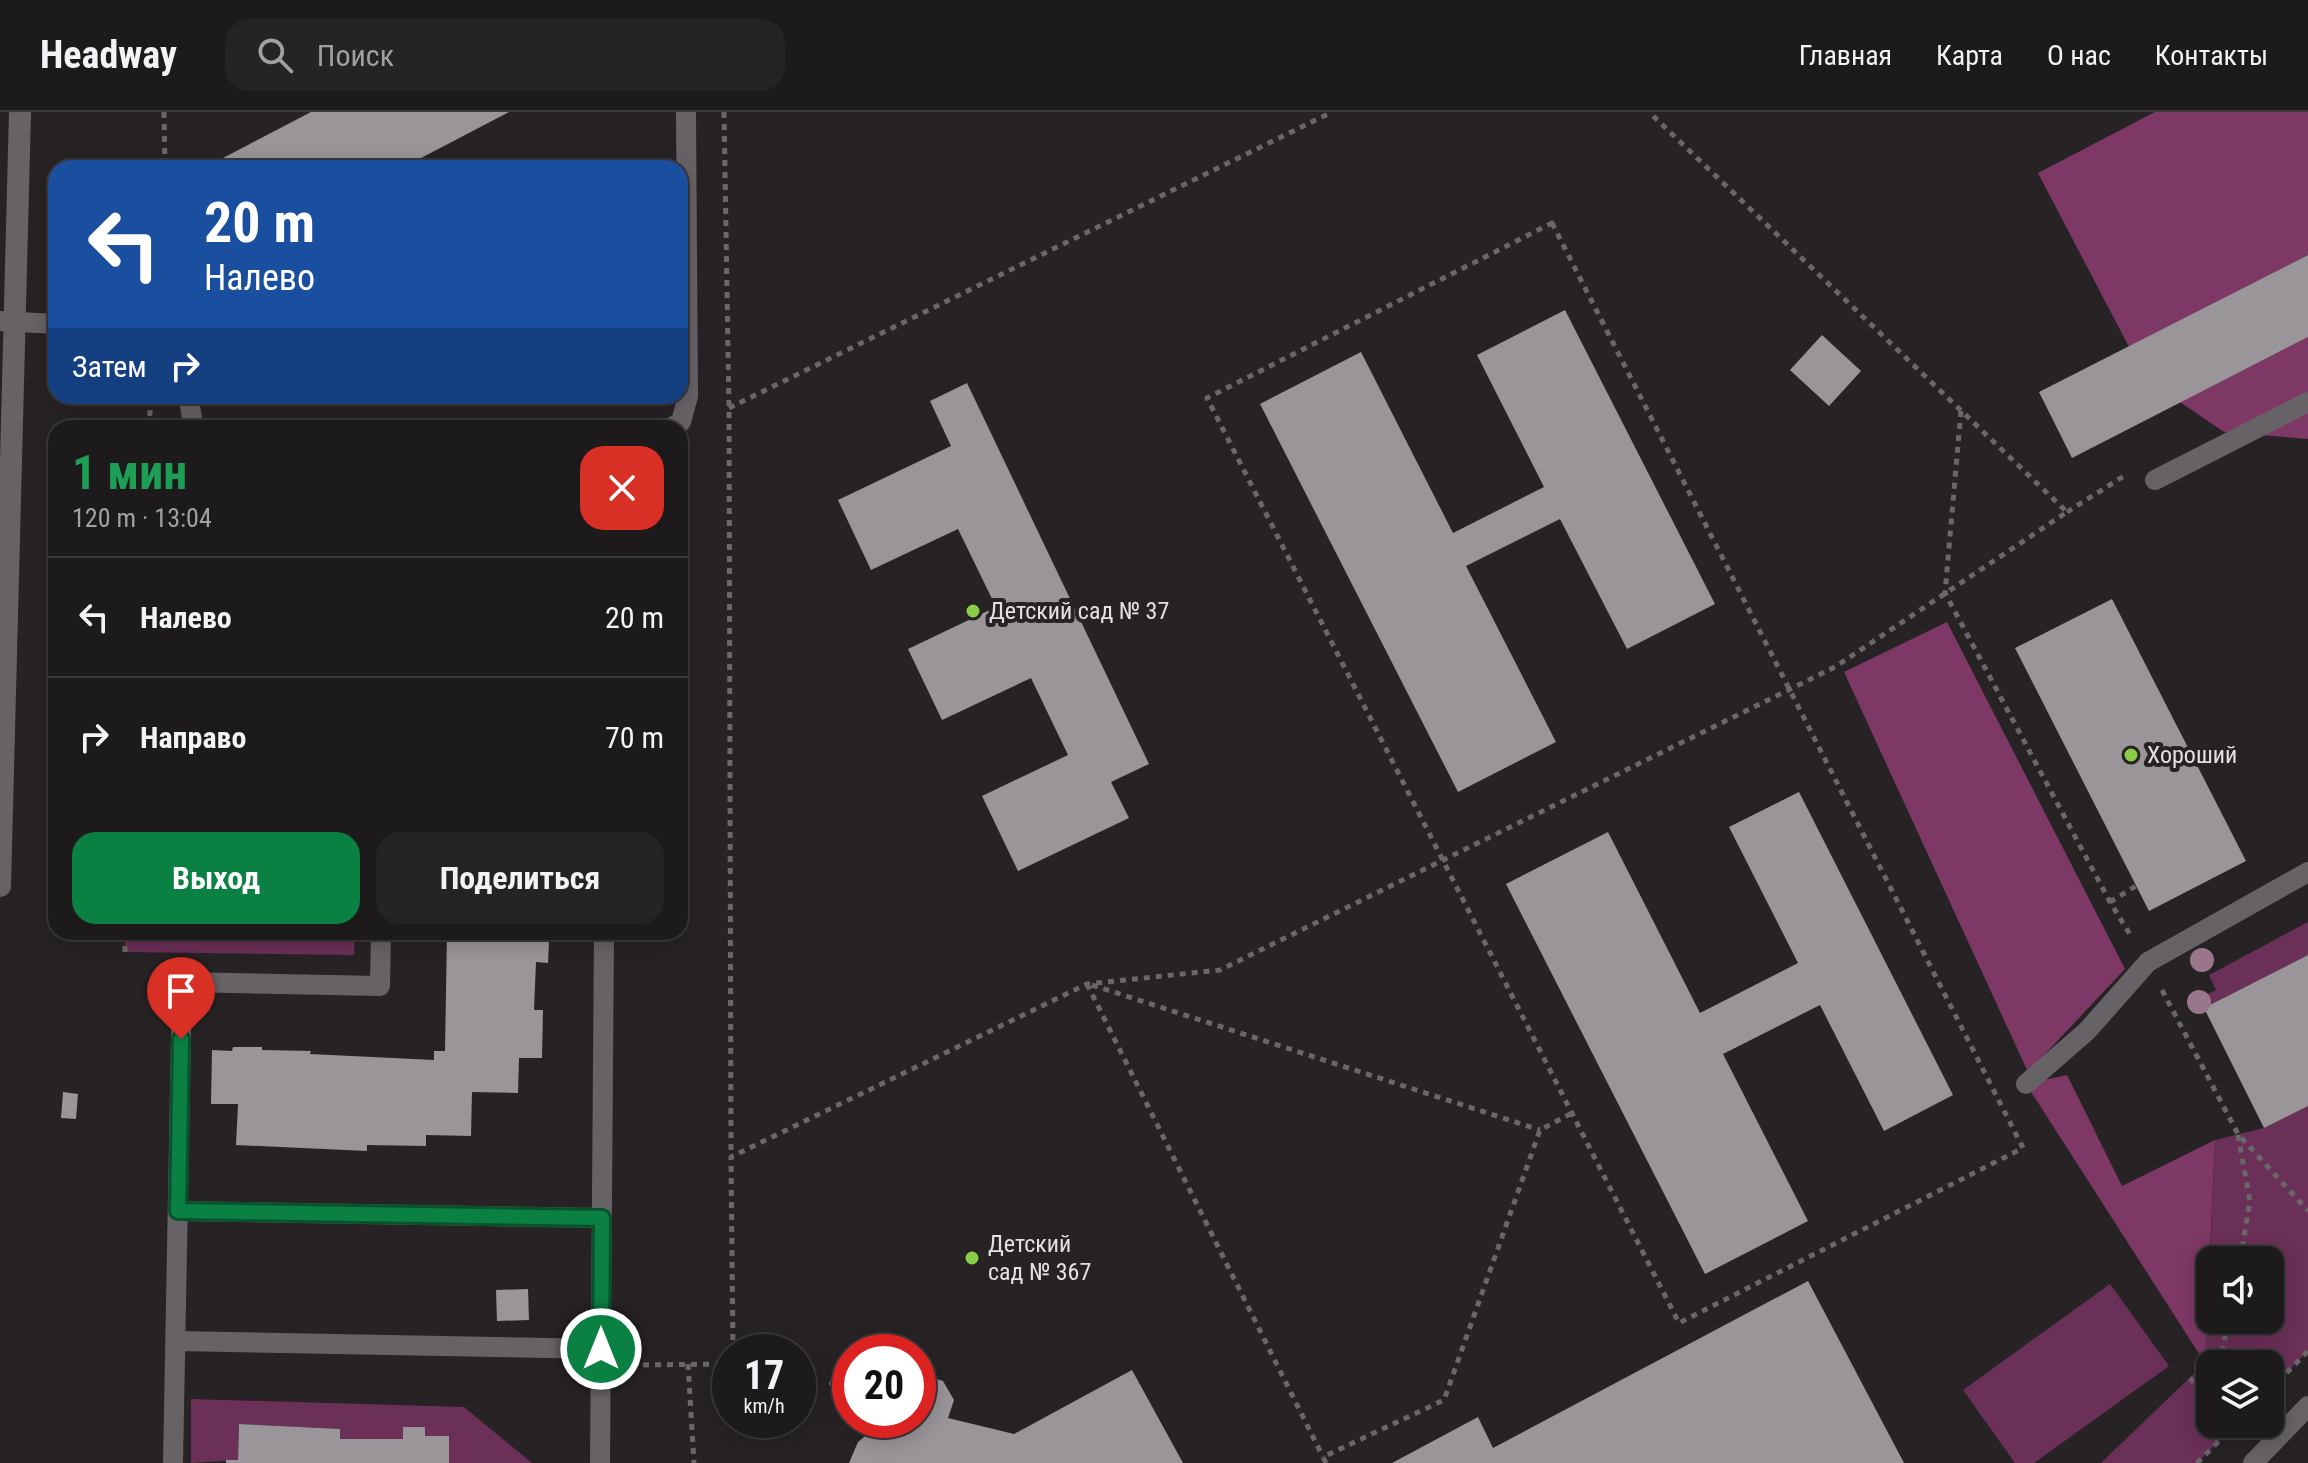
<!DOCTYPE html>
<html lang="ru">
<head>
<meta charset="utf-8">
<style>
	:root { --surface:#1d1a1c; --page:#252325; --text:#f1f3f6; --muted:#a0a1a3; --line:#3b383b; --accent:#0b8043 }
	body { margin:0; font-family:"Roboto Condensed",sans-serif; background:var(--page); color:var(--text); height:100vh; display:flex; flex-direction:column; font-size:30px; white-space:nowrap }
	* { box-sizing:border-box; margin:0 }
	p { font-size:26px; color:var(--muted) }
	.icon { flex:none; width:44px; height:44px; fill:none; stroke:currentColor; stroke-width:2; stroke-linecap:round; stroke-linejoin:round }
	.map { position:relative; flex:1; overflow:hidden }
	.side { position:absolute; left:48px; top:308px; width:640px; height:520px; display:flex; flex-direction:column; background:var(--surface); border-radius:24px; box-shadow:0 4px 20px #0003,0 0 0 2px var(--line) }
	.side>* { flex:none }
	.hud { position:absolute; left:48px; top:48px; width:640px; height:244px; border-radius:24px; box-shadow:0 4px 20px #0003,0 0 0 2px var(--line); background:#1a4fa0; color:#fff; overflow:hidden }
	.fabs { position:absolute; left:2196px; top:1134px; display:grid; gap:16px }
	.fabs a { display:grid; place-items:center; width:88px; height:88px; border-radius:16px; background:var(--surface); box-shadow:0 4px 20px #0003,0 0 0 2px var(--line); font-size:40px }
	.speed { position:absolute; left:712px; top:1222px; display:flex; gap:16px; font-size:40px; font-weight:700; text-align:center }
	.speed>* { display:grid; place-content:center; width:104px; height:104px; border-radius:50%; background:var(--surface); box-shadow:0 4px 20px #0003,0 0 0 2px var(--line); line-height:1 }
	.speed small { font-size:20px; font-weight:400 }
	.speed .limit { border:12px solid #d22; background:#fff; color:#111 }
	.pin { position:absolute; display:grid; place-items:center; width:68px; height:68px; color:#fff; margin:-82px -34px; border-radius:50% 50% 50% 0; rotate:-45deg; box-shadow:0 0 8px #0007 }
	.pin .icon { rotate:45deg }
	.me { position:absolute; width:88px; margin:-44px; rotate:0deg; stroke-linejoin:round; filter:drop-shadow(0 0 6px #0008) }
	.turn { display:flex; align-items:center; gap:28px; height:168px; padding:0 24px; font-size:36px }
	.turn .icon { width:104px; height:104px; stroke-width:2.5 }
	.turn b { display:block; font-size:56px; line-height:68px }
	.then { display:flex; align-items:center; height:76px; padding:0 24px; background:#0003; gap:16px; font-size:30px }
	.round { display:grid; place-items:center; flex:none; width:84px; height:84px; border-radius:24px; background:var(--page) }
	.overview { display:flex; align-items:center; justify-content:space-between; height:136px; padding:0 24px }
	h1 { font-size:48px; font-weight:700; line-height:60px; color:#1e9e55 }
	.action { display:flex; gap:16px; margin-top:auto; padding:16px 24px }
	.action a { flex:1; height:92px; border-radius:24px; background:var(--accent); color:#fff; font-size:32px; font-weight:700; line-height:92px; text-align:center }
	.action a+a { background:var(--page); color:var(--text) }
	ul { padding:0; list-style:none }
	li { display:flex; align-items:center; gap:24px; height:120px; padding:0 24px; border-top:2px solid var(--line) }
	li div { flex:1 }
	li b { display:block; font-size:30px }
	li em { font-style:normal }
	header { display:flex; align-items:center; gap:48px; box-sizing:border-box; height:112px; padding:0 40px; background:var(--surface); border-bottom:2px solid var(--line) }
	header strong { font-size:38px }
	nav { display:flex; gap:44px; margin-inline-start:auto; font-size:28px }
	.search { width:560px; height:72px; background:var(--page); display:flex; align-items:center; gap:20px; box-sizing:border-box; padding:0 28px; border-radius:24px; color:var(--muted); font-size:30px }
	.map>svg:first-child { display:block }
</style>
</head>
<body>
<header>
<strong>Headway</strong>
<div class="search"><svg class="icon" aria-label="search" viewBox="0 0 24 24"><circle cx="10" cy="10" r="6"/><path d="M15 15l6 6"/></svg>Поиск</div>
<nav><a>Главная</a><a>Карта</a><a>О нас</a><a>Контакты</a></nav>
</header>
<div class="map">
<svg width="2308" height="1351" viewBox="0 0 2308 1351">
	<rect width="100%" height="100%" fill="#272325"/>
	<!-- green -->
	<path fill="#6b3057" d="M2308,810v33l-112,57 -4,-9 24,-13 -7,-15z
		M125,820h230l-1,23 -229,-3z
		M2308,994v245l-38,39v-26h-60v60h26l-39,39h-96l104,-100 5,-103v60h60v-60h-60l5,-120 49,-12z
		M2110,1172l59,82 -135,97h-19l-52,-73z
		M191,1287l273,8 68,56h-83v-26l-24,-1v-9h-22v12h-63l-1,-10 -100,-5 -1,36 -47,3z"/>
	<!-- forest -->
	<path fill="#7e3866" d="M2155,0h153v143l-179,92 -91,-174z
		M2308,225v102l-84,-7 -44,-30z
		M1947,510l178,347 -97,103 -184,-400z
		M2067,963l55,111 93,-46 -10,223 -179,-279z"/>
	<!-- building -->
	<path fill="#9a9598" d="M311,0h198l-107,56h-198z
		M2308,143v82l-236,121 -33,-66z
		M1565,198l150,294 -88,45 -67,-130 -94,47 90,176 -98,50 -198,-388 101,-52 92,181 91,-46 -67,-132z
		M1822,223l39,36 -32,35 -39,-36z
		M967,271l182,381 -38,18 18,36 -111,53 -36,-75 86,-41 -37,-77 -89,42 -34,-71 88,-42 -38,-78 -87,41 -33,-70 113,-54 -21,-45z
		M2112,487l134,262 -97,50 -134,-263z
		M1799,680l154,303 -69,36 -64,-126 -97,49 85,167 -103,53 -199,-390 102,-52 92,181 98,-50 -69,-136z
		M447,820h94v10h8l-1,21 -12,-1 -2,48h9l-1,48h-23l-1,35 -46,-1 -1,44 -45,-1v11l-59,-1v6l-131,-6 2,-41h-27l1,-54 20,1 1,-4h29v3l49,1 -1,3 124,6v-9h11z
		M2308,843v151l-44,22 -60,-120z
		M63,980l15,2 -2,25 -15,-1z
		M1808,1169l96,182h-512l86,-46 15,31z
		M528,1177l1,31 -32,1 -1,-31z
		M850,1245v50l-9,-2 -12,-21 6,-17z
		M918,1250l7,13 18,6 11,19 -6,18 66,16 118,-64 51,93h-334l9,-21 12,-10 -6,-12h54z
		M239,1312l101,5v10h63v-12h22v9h24v27h-223v-3h12z"/>
	<g fill="none" stroke-linecap="round" stroke-linejoin="round">
		<!-- path -->
		<path stroke="#6a6769" stroke-width="5" stroke-dasharray="6 6" stroke-linecap="butt" d="M164,0l1,56
			M724,0l5,296 2,749
			M1552,111l471,925 -344,175 -472,-925z
			M729,296l603,-296
			M1961,299l-16,182 165,309 21,34
			M149,316l2,-32
			M2067,400l57,-36
			M2110,790l26,-16
			M125,840v-20
			M1087,872l236,473
			M1092,873l448,145
			M2162,878l76,144 70,77
			M2238,1023l12,66 -10,59
			M733,1240l-2,-195 356,-173 133,-14 615,-303 232,-155 -418,-400
			M688,1252l6,99
			M2220,1252l8,-44
			M631,1253l99,-1
			M2190,1266l20,23
			M2270,1278l38,-39
			M1326,1351l-3,-6 121,-57 96,-270 32,-17
			M2197,1351l39,-39"/>
		<!-- service -->
		<path stroke="#676265" stroke-width="20" d="M0,209l56,3
			M188,284l6,32
			M670,316l11,-6 7,-26 -2,-284
			M2155,368l153,-78
			M2026,972l61,-53 61,-69 160,-90
			M178,1099l424,7
			M176,1229l425,8
			M173,1351l9,-481 198,4 1,-54
			M600,1351l4,-531
			M2253,1351l55,-57"/>
		<!-- tertiary -->
		<path stroke="#676265" stroke-width="22" d="M0,774l20,-774"/>
	</g>
	<!-- trees -->
	<g fill="#9a768b">
		<circle cx="2202" cy="848" r="12"/>
		<circle cx="2199" cy="890" r="12"/>
	</g>
	<g fill="none" stroke-linecap="round" stroke-linejoin="round">
		<!-- route casing -->
		<g stroke="#07532c" stroke-width="20">
			<path id="route" d="M181,927l-3,172 424,7 -1,131"/>
		</g>
		<!-- route -->
		<use href="#route" stroke="#0b8043" stroke-width="14"/>
	</g>
	<!-- markers -->
	<g fill="#8ace47" stroke="#272325" stroke-width="3">
		<circle cx="973" cy="499" r="8"/>
		<circle cx="2131" cy="643" r="8"/>
		<circle cx="972" cy="1146" r="8"/>
	</g>
	<g text-anchor="middle" stroke-width="8" stroke-linejoin="round" paint-order="stroke">
		<!-- poi labels -->
		<g font-size="24" fill="#e3e1e2" stroke="#272325" text-anchor="start">
			<text x="989" y="507">Детский сад № 37</text>
			<text x="2147" y="651">Хороший</text>
			<text x="988" y="1140">Детский<tspan x="988" dy="28">сад № 367</tspan></text>
		</g>
	</g>
</svg>
<div class="fabs">
<a><svg class="icon" aria-label="sound" viewBox="0 0 24 24"><path d="M4 9h4l5-4v14l-5-4H4zM17 9q2 3 0 6"/></svg></a>
<a><svg class="icon" aria-label="layers" viewBox="0 0 24 24"><path d="M12 4l9 5-9 5-9-5zM3 14l9 5 9-5"/></svg></a>
</div>
<div class="speed"><div>17<small>km/h</small></div><div class="limit">20</div></div>
<div class="pin" style="left:181px;top:927px;background:#d93025"><svg class="icon" aria-label="arrive" viewBox="0 0 24 24"><path d="M6 21V4h12l-3 4 3 4H6"/></svg></div>
<svg class="me" style="left:601px;top:1237px" viewBox="-20 -20 40 40"><circle r="17" fill="#0b8043" stroke="#fff" stroke-width="3"/><path d="M0-11L8 9 0 5-8 9z" fill="#fff"/></svg>
<div class="hud">
<div class="turn"><svg class="icon" aria-label="left" viewBox="0 0 24 24"><path d="M17 20v-9H6M10 6l-5 5 5 5"/></svg><div><b>20 m</b>Налево</div></div>
<div class="then">Затем<svg class="icon" aria-label="right" viewBox="0 0 24 24"><path d="M7 20v-9h11M14 6l5 5-5 5"/></svg></div>
</div>
<section class="side">
<div class="overview"><div><h1>1 мин</h1><p>120 m · 13:04</p></div><a class="round" style="background:#d93025;color:#fff"><svg class="icon" aria-label="close" viewBox="0 0 24 24"><path d="M6 6l12 12M18 6L6 18"/></svg></a></div>
<ul>
<li><svg class="icon" aria-label="left" viewBox="0 0 24 24"><path d="M17 20v-9H6M10 6l-5 5 5 5"/></svg><div><b>Налево</b></div><em>20 m</em></li>
<li><svg class="icon" aria-label="right" viewBox="0 0 24 24"><path d="M7 20v-9h11M14 6l5 5-5 5"/></svg><div><b>Направо</b></div><em>70 m</em></li>
</ul>
<div class="action"><a>Выход</a><a>Поделиться</a></div>
</section>
</div>
</body>
</html>
